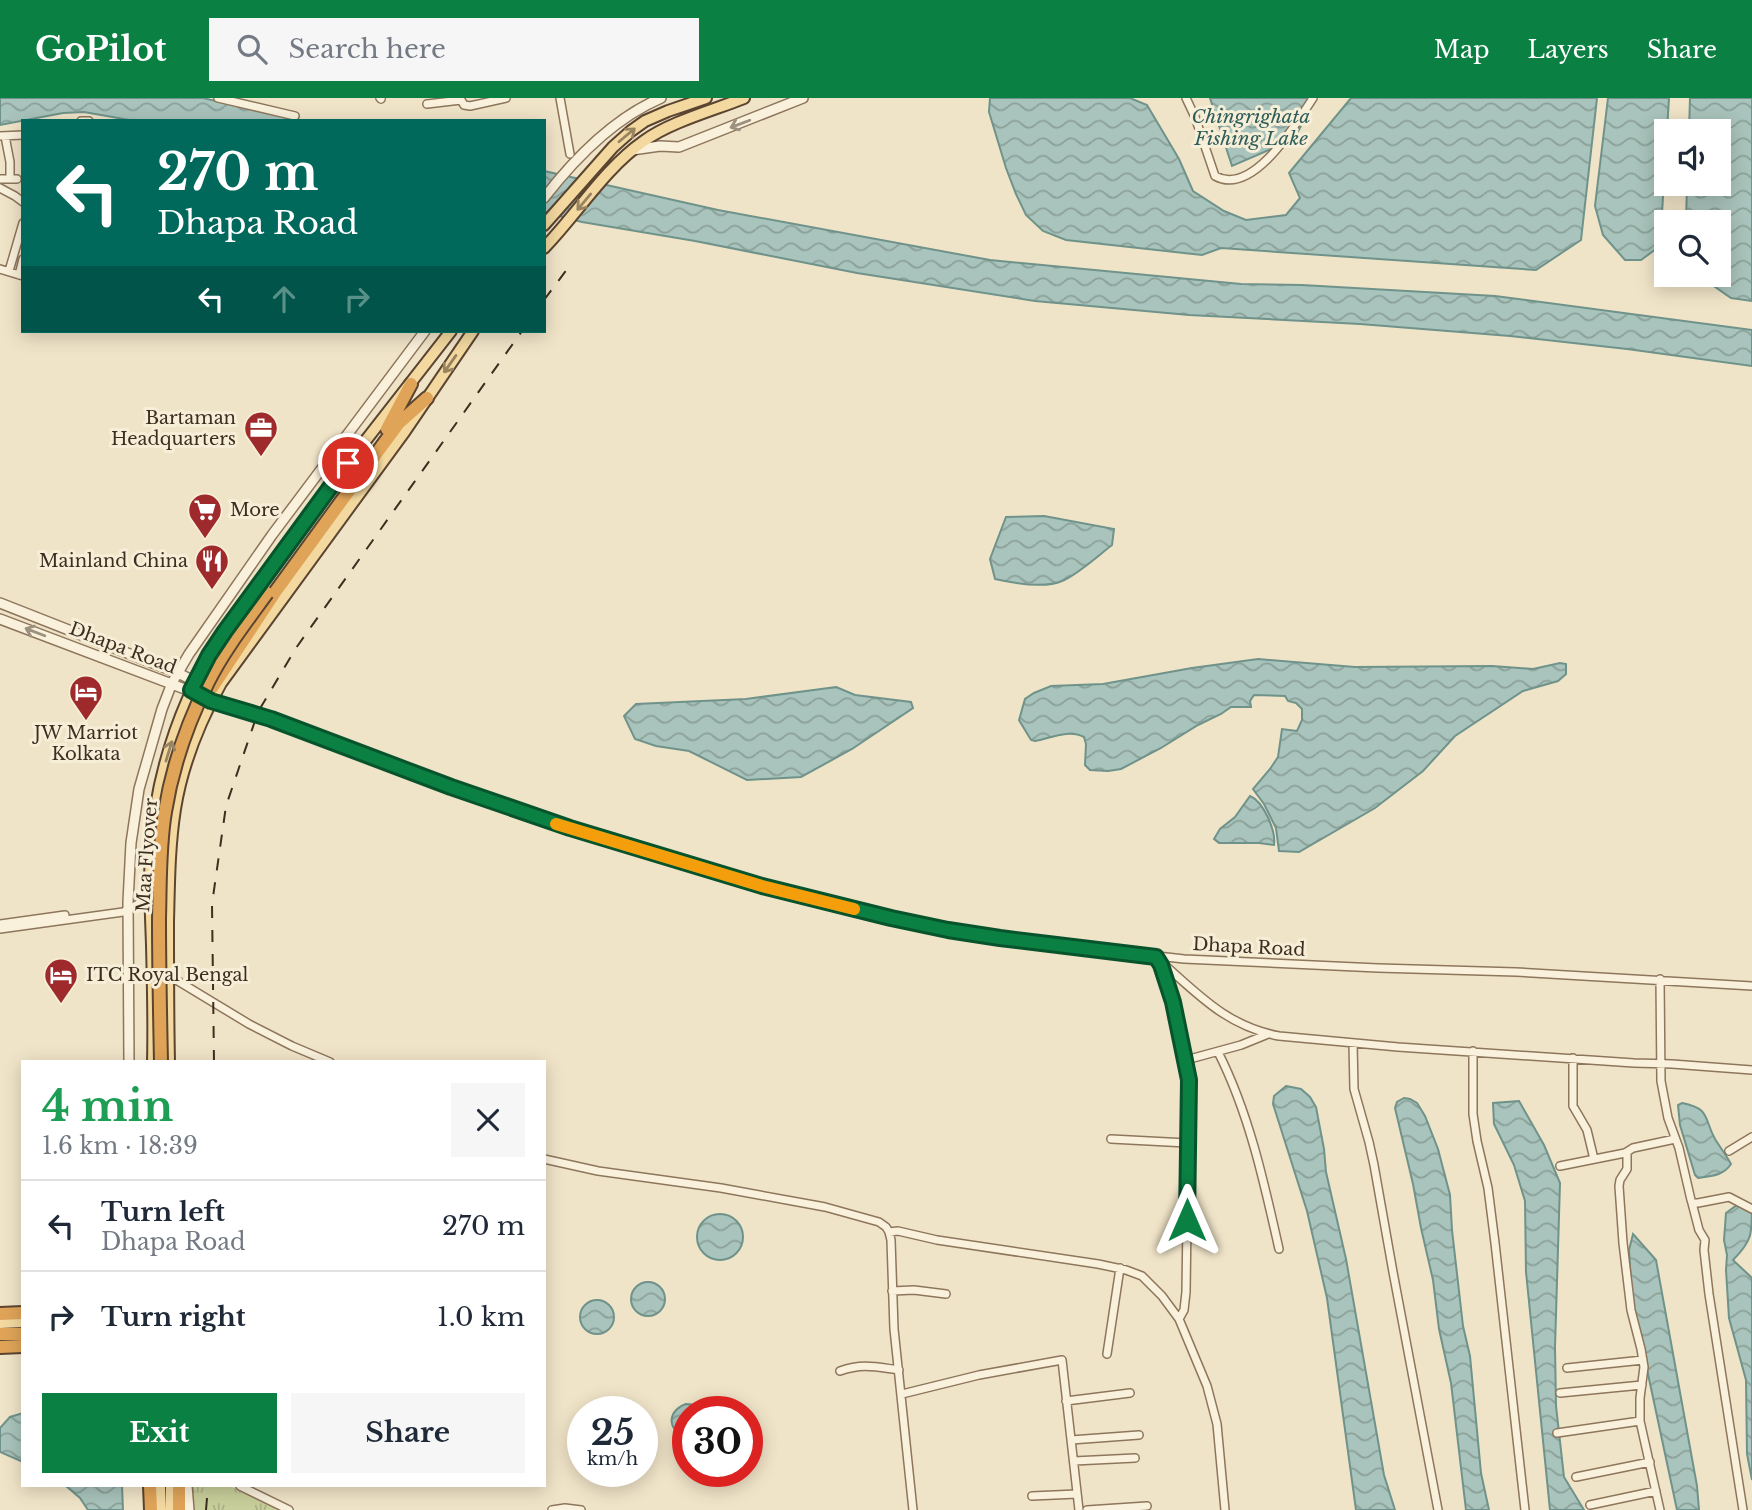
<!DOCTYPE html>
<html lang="en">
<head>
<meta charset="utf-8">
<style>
	:root { --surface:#fff; --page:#f6f6f7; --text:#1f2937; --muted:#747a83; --line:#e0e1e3; --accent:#0b8043 }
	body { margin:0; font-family:"Libre Baskerville",serif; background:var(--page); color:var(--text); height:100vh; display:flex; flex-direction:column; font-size:26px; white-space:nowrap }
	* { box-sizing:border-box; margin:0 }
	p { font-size:23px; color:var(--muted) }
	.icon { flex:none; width:38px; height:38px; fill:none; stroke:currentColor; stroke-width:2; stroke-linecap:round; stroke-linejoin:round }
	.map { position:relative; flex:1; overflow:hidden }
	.sheet { position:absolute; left:21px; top:962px; width:525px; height:427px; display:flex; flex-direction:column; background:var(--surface); border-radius:0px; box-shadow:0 4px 18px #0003 }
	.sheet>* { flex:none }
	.guide { position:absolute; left:21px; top:21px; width:525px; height:214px; border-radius:0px; box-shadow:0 4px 18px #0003; background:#00695c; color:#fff; overflow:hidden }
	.controls { position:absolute; left:1654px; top:21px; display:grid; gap:14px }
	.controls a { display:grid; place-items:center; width:77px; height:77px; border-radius:0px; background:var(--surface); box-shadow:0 4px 18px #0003; font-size:35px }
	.speed { position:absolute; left:567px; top:1298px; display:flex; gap:14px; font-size:35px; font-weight:700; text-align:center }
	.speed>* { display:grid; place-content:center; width:91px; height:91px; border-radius:50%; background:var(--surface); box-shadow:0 4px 18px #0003; line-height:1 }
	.speed small { font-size:18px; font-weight:400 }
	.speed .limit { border:10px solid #d22; background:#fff; color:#111 }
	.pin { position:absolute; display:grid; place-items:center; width:60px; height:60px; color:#fff; margin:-30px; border:4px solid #fff; border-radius:50%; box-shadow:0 2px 7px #0007 }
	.me { position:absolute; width:77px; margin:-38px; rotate:0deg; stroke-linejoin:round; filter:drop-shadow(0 0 5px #0008) }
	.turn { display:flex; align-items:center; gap:24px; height:147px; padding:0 21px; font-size:32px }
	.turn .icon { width:91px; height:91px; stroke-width:2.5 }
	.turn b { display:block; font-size:49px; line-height:60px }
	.lanes { display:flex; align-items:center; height:66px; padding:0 21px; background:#0003; justify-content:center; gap:35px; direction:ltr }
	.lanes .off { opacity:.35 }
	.round { display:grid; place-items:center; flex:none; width:74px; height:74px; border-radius:0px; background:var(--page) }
	.overview { display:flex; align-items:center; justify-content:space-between; height:119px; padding:0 21px }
	h1 { font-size:42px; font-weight:700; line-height:52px; color:#1e9e55 }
	.action { display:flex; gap:14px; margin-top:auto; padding:14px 21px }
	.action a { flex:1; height:80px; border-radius:0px; background:var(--accent); color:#fff; font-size:28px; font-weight:700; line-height:80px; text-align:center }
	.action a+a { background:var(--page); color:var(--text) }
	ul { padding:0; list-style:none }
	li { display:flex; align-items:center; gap:21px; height:91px; padding:0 21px; border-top:2px solid var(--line) }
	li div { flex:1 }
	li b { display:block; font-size:26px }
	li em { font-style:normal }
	header { display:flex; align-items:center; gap:42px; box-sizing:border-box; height:98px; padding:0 35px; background:var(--accent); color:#fff }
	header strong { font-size:33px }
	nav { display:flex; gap:38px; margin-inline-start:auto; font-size:24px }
	.search { width:490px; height:63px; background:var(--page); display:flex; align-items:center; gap:18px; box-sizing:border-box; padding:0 24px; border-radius:0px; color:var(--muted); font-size:26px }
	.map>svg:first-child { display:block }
</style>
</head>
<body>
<header>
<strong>GoPilot</strong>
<div class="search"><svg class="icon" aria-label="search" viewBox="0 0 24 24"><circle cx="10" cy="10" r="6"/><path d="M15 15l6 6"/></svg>Search here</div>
<nav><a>Map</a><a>Layers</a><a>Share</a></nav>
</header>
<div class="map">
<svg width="1752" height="1412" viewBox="0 0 1752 1412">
	<defs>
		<pattern id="park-tufts" width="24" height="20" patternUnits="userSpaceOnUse" patternTransform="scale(1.75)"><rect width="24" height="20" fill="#c9cf9b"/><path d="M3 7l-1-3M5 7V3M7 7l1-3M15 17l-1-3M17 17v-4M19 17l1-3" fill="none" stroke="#aeb285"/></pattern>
		<pattern id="water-waves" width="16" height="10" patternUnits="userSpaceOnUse" patternTransform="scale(1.75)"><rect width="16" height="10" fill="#a9c4bc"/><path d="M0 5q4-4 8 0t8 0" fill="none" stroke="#8ba098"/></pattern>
	</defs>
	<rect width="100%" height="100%" fill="#f0e4c8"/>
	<!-- park -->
	<path fill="url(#park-tufts)" d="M189,1388h41l52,24h-91z"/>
	<!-- water -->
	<path fill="url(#water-waves)" stroke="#6f938a" stroke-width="2" d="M0,0h203l99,23h-167l-51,-9 -21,1 -63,12z
		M990,0h140l17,7 32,54 14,32 31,20 22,9 40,-5 14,-17 -11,-25 62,-75h246l-16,142 -45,30 -315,-22 -19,7 -136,-15 -23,-9 -17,-16 -10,-21 -10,-26 -17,-56z
		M1210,0h106l-22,41 -62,27z
		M1608,0h61l-9,148 -19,14h-16l-22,-25 -8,-29z
		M1690,0h62v203l-21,-3 -33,-23h20v-53h-32l1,-38h31v-53h-29z
		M544,73l174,39 272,50 251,24 61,1 193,11 257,34v36l-125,-17 -117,-13 -150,-12 -171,-9 -154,-14 -178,-28 -162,-32 -113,-19 -38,-10z
		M1044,418l70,13 -2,16c-13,10 -35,30 -50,36 -18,8 -49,2 -67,-2l-5,-20 16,-42z
		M1258,561l97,8 137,-1 41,3 27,-6 6,1v10l-8,7 -35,10 -68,45 -32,35 -48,37 -76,44 -20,-1 -3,-23 -12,-24 -11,-15 17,-20 8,-12 4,-28 15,2 5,-11v-11l-6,-6 -8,-2 -3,-5 -31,-1 -4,6 1,6h-20l-10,7 -23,11 -37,23 -40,21 -13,2 -18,-1 -5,-5 1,-21 -2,-7c-15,-8 -33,1 -49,4l-4,-1 -12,-20 6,-21 9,-6 17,-7 52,-2 89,-16z
		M836,589l19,8 56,7 2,6 -61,41 -51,28 -54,3 -58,-29 -33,-5 -21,-7 -11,-23 12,-12 110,-5z
		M1250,698c14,6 26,35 24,49l-15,-2h-40l-5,-4 6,-10 15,-12z
		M1286,988l15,3 9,8 6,10 8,42 2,23 20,87 38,216 11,35h-39l-29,-212 -20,-87 -34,-107 1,-8z
		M1404,1000l6,1 7,4 8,13 13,33 12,46 2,35 11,96 7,30 11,117 8,37h-23l-15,-127 -12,-54 -6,-49 -12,-52 -8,-44 -18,-76 2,-6z
		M1519,1003l25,44 16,38 -5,164 1,59 8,71 20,33h-34l-24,-238 -1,-71 -11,-36 -20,-41 -1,-21z
		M1682,1005c29,6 21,14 33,36 5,8 11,16 16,25 -8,12 -20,12 -33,14l-3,-3 -15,-50 -2,-20z
		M1741,1104l11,5c0,27 0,34 -19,53l19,18v202l-5,-26 -1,-74 -17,-62 -3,-48 1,-15 -3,-15 2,-27z
		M697 1139a23 23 0 1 1 46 0a23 23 0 1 1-46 0Z
		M1633,1136l23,26 41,226 2,24h-22l-45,-211 -3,-49z
		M631 1201a17 17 0 1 1 34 0a17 17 0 1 1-34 0Z
		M580 1219a17 17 0 1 1 34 0a17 17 0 1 1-34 0Z
		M686,1306c8,0 12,2 17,8h-15v25c-21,-5 -22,-26 -2,-33z
		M23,1315v49l-23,-10v-24l10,-11z
		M66,1388h56l1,24h-35l-8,-12z"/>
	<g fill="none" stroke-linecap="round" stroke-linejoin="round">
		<!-- minor casing -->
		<g stroke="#8d765c" stroke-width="10">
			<path id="minor" d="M218,0l77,18
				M380,0l1,1
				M460,0l4,7 6,1 36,-8
				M560,0l10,56
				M1186,0l9,19 20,59c38,21 81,-52 98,-78
				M427,6l34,-4
				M81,23h8
				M0,38l23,-1
				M5,38l5,26v17
				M0,81h17
				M0,90l15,8 8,6
				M0,171l23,7
				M9,173l14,-48
				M19,177l4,-16
				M211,603l59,18 181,68 119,41 192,58 129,32 58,12 51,8 184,21 194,9 138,4 236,14
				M0,826l65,-9
				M0,831l123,-17 17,-9 10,-1
				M1159,862c39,34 67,66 120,76l119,11 236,16 38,1 80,6
				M1160,865l13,38 16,79 -3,212 -2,18 -5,9
				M168,877l81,49 43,22 38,16
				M1660,881l1,102 7,37 11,30 12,52 1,3h6l31,-6 23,12
				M1353,945l1,46 15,53 5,23 19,107 45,238
				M1473,953v63l4,27 11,47 7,55 30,267
				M1218,954c31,61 46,130 61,197
				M1573,960v48l14,24 7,29
				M1186,962l55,-15 27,-11
				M1111,1041l76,4
				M1729,1053l23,-14
				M1627,1054v17l-7,11 -1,6 4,57 8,67 10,39 3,18 -4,31v23l20,89
				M544,1061l54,12 123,17 104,19 54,15 7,5 3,5 2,8 3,89 19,181
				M1560,1068l65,-13 8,-5 42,-9
				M1692,1105l7,27 6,10 -1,10 5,44 34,216
				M889,1134l9,-1 39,9 161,24 28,6 16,6 20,20 17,23 28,67 10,38 8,86
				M892,1193l22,-1 32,4
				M1107,1256l13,-86
				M1567,1270l76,-8
				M840,1273c23,-8 36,-4 59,-1
				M1560,1295l82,-8
				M902,1296l77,-19 83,-15 17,150
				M1066,1303l64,-8
				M1557,1335l83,-12
				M1071,1342l68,-5
				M1074,1363l61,-3
				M1576,1379l74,-15
				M240,1388l49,24
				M1032,1398l45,-2
				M1590,1407l66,-14
				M552,1412l13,-2 16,2
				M1087,1412l60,-4"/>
		</g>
		<!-- tertiary casing -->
		<g stroke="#8d765c" stroke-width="12">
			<path id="tertiary" d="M632,52l28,-4 19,1 124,-49
				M544,100c31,-40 70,-80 117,-100
				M0,505l178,70 18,9 3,4
				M0,521l198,75
				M129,964l-1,-160 3,-59 8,-54 23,-80 10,-26 17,-29 83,-119 153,-204
				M187,1388l2,24"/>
		</g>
		<!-- primary casing -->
		<g stroke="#5b4430" stroke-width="14">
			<path id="primary" d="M544,127l69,-78 18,-16 14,-10 23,-10 38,-13
				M544,150c34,-35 60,-79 100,-107 26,-19 70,-31 100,-43
				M153,964c1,-39 0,-78 -1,-117 -1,-31 -3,-63 -1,-95 5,-80 31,-152 73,-219l107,-146 120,-154
				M169,964c-1,-46 -1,-93 -1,-140 1,-38 1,-75 7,-113 7,-44 24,-86 46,-126l184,-252 68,-100
				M0,1225l23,-1
				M160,1388l1,24
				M171,1388v24"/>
		</g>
		<!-- motorway casing -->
		<g stroke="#5b4430" stroke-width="16">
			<path id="motorway" d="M387,331l24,-45
				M212,590l64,-97 78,-107 45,-61 28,-25
				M0,1216l23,-1
				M0,1236h23
				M0,1249l23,-1
				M150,1388l1,24
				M179,1388v24"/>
		</g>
		<!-- minor -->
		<use href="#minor" stroke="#faf1dc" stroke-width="7"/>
		<!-- tertiary -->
		<use href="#tertiary" stroke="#faf1dc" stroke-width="9"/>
		<!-- primary -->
		<use href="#primary" stroke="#f3d9a0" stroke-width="10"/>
		<!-- motorway -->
		<use href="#motorway" stroke="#e0a458" stroke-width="12"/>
		<!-- rail -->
		<path stroke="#3d2e20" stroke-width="2" stroke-dasharray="12 12" stroke-linecap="butt" d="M544,202l27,-36
			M214,964l-2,-158 14,-98 32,-94 38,-64 226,-317
			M206,1412l2,-24"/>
		<!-- motorway-bridge casing -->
		<g stroke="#5b4430" stroke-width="16" stroke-linecap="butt">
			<path id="motorway-bridge" d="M161,964c-1,-48 -2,-95 -2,-143 1,-35 0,-72 6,-107 7,-44 23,-90 43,-130 16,-32 38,-60 59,-89"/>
		</g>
		<!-- motorway-bridge -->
		<use href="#motorway-bridge" stroke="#e0a458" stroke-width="12"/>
	</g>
	<!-- one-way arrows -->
	<defs><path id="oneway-shaft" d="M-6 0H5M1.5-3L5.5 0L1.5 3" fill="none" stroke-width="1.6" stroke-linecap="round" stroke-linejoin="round" transform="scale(1.75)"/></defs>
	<g stroke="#9c907e">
		<use href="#oneway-shaft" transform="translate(740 26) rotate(159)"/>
		<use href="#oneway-shaft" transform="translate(35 534) rotate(-159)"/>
	</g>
	<g stroke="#988460">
		<use href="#oneway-shaft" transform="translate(627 37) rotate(-40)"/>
		<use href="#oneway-shaft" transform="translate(584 104) rotate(130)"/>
		<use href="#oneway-shaft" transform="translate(450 266) rotate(125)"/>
		<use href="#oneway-shaft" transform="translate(169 653) rotate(-73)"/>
	</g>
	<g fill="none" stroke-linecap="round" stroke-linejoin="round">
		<!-- route casing -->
		<g stroke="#07532c" stroke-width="18">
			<path id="route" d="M348,365l-123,168 -16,24 -18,35 20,11 60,18 180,68 119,41 192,58 129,32 57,12 52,8 156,19 5,8 12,37 16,78 -2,140"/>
		</g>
		<!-- route -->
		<use href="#route" stroke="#0b8043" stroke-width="12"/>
		<!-- slow -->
		<path stroke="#f59e0b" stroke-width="12" d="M556,726l206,62 92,23"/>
	</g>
	<!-- icons -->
	<defs>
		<g id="office-pin" transform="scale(1.75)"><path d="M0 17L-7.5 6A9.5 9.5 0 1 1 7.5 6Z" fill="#9e2a2b" stroke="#f7eed8"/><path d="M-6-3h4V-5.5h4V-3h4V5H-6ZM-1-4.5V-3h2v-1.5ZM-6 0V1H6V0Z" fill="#fff"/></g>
		<g id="supermarket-pin" transform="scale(1.75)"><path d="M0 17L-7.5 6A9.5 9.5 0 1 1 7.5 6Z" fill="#9e2a2b" stroke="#f7eed8"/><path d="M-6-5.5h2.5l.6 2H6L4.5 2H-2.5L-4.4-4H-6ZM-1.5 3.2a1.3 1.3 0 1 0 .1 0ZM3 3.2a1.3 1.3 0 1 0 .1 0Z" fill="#fff"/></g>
		<g id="restaurant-pin" transform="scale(1.75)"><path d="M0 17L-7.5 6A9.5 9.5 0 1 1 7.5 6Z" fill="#9e2a2b" stroke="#f7eed8"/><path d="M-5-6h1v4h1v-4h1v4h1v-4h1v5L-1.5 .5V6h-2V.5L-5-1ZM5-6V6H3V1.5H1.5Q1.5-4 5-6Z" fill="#fff"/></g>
		<g id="hotel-pin" transform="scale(1.75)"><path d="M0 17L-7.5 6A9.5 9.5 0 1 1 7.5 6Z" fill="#9e2a2b" stroke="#f7eed8"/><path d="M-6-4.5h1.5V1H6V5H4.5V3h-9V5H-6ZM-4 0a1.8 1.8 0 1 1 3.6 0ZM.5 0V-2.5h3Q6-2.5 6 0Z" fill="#fff"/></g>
	</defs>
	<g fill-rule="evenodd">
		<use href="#office-pin" x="261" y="330"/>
		<use href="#supermarket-pin" x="205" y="412"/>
		<use href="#restaurant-pin" x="212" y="463"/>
		<use href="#hotel-pin" x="86" y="594"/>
		<use href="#hotel-pin" x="61" y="877"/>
	</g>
	<g text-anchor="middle" stroke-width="6" stroke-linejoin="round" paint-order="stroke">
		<!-- poi labels -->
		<g font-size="18" fill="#3d2e20" stroke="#f7eed8" text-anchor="end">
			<text x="236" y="326">Bartaman<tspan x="236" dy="21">Headquarters</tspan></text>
			<text x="230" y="418" text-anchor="start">More</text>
			<text x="188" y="469">Mainland China</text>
			<text x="86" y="641" text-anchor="middle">JW Marriot<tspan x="86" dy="21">Kolkata</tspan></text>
			<text x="86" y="883" text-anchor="start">ITC Royal Bengal</text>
		</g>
		<!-- street labels -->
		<g font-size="18" fill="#3d2e20" stroke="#f7eed8">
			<text transform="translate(123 550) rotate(21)" y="6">Dhapa Road</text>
			<text transform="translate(147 757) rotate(-86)" y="6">Maa Flyover</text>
			<text transform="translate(1249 849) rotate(3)" y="6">Dhapa Road</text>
		</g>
		<!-- water labels -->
		<g font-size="19" font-style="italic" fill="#2f5d5a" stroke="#f7eed8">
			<text x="1251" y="25">Chingrighata<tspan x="1251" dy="22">Fishing Lake</tspan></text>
		</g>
	</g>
</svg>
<div class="controls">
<a><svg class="icon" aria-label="sound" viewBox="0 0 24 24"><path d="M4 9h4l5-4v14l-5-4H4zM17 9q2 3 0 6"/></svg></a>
<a><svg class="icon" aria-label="search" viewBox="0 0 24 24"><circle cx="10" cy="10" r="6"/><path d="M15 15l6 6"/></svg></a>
</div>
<div class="speed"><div>25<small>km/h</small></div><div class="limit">30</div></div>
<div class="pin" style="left:348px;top:365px;background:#d93025"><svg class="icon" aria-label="arrive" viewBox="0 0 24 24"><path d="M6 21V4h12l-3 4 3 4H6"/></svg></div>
<svg class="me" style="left:1187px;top:1122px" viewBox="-20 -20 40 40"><path d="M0-17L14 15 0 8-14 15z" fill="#0b8043" stroke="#fff" stroke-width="4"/></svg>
<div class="guide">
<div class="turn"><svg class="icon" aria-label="left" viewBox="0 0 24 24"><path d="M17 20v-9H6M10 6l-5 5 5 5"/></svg><div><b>270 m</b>Dhapa Road</div></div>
<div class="lanes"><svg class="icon" aria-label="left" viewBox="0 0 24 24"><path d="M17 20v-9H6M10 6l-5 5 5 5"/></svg><svg class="icon off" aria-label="ahead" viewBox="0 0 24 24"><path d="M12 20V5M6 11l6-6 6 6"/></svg><svg class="icon off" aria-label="right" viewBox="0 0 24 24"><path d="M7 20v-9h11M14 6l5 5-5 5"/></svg></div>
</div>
<section class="sheet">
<div class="overview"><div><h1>4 min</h1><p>1.6 km · 18:39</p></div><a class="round"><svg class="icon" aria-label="close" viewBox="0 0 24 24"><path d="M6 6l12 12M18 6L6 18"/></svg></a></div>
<ul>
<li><svg class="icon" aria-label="left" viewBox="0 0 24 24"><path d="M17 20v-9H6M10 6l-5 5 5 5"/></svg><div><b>Turn left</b><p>Dhapa Road</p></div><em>270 m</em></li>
<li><svg class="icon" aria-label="right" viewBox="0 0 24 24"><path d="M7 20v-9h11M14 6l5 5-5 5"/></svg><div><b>Turn right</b></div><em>1.0 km</em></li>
</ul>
<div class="action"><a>Exit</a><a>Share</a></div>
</section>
</div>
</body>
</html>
